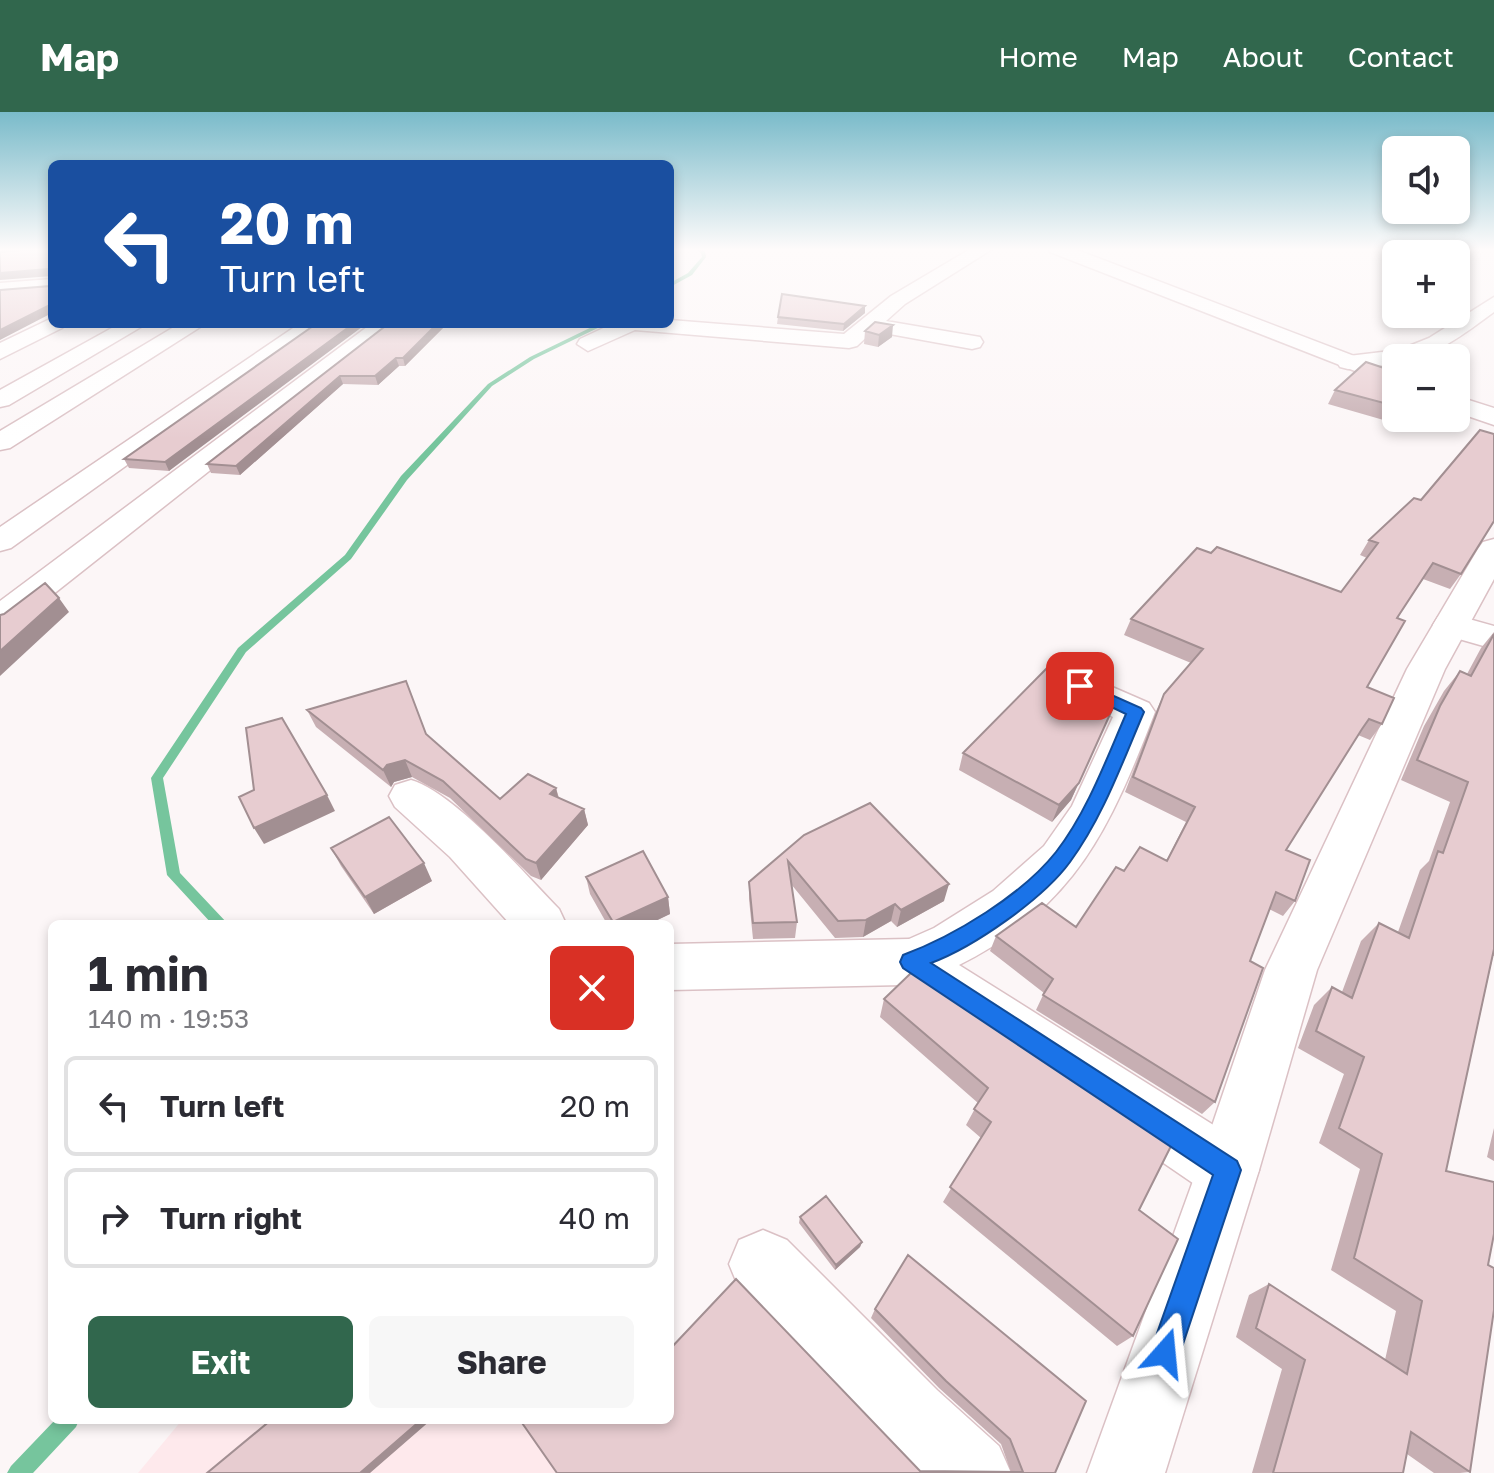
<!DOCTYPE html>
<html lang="en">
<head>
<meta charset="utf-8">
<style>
	:root { --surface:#fff; --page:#f7f7f7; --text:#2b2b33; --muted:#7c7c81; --line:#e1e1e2; --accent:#31674d }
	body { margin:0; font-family:"Golos Text",sans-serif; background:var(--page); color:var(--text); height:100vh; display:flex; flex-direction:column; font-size:30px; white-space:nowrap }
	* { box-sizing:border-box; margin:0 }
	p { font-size:26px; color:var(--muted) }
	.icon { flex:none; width:44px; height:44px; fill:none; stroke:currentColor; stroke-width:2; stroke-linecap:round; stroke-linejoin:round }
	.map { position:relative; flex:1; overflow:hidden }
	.drawer { position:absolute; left:48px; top:808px; width:626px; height:504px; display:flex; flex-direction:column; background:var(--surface); border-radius:12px; box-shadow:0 4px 12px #0003 }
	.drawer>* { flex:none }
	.guide { position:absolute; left:48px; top:48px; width:626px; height:168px; border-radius:12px; box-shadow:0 4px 12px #0003; background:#1a4fa0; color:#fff; overflow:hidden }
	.buttons { position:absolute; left:1382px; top:24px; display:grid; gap:16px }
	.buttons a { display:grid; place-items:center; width:88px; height:88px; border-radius:12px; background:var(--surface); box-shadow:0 4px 12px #0003; font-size:40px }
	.pin { position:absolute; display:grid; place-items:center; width:68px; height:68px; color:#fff; margin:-34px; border-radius:16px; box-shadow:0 4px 12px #0006 }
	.me { position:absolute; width:88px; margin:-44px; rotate:18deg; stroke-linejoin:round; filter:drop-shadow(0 0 6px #0008) }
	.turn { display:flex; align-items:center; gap:28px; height:168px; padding:0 40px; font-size:36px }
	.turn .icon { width:104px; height:104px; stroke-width:2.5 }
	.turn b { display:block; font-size:56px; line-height:68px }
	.round { display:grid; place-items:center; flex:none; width:84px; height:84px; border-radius:12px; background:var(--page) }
	.summary { display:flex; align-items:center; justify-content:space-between; height:136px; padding:0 40px }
	h1 { font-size:48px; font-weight:700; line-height:60px }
	.primary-button { display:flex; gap:16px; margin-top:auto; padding:16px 40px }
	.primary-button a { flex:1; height:92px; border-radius:12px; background:var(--accent); color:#fff; font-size:32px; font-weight:700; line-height:92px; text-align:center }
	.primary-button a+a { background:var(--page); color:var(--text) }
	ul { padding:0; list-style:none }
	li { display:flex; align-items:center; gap:24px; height:100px; margin:0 16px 12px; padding:0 24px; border:4px solid var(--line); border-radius:12px }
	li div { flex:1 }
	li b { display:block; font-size:30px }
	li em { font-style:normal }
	header { display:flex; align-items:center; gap:48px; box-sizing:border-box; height:112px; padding:0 40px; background:var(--accent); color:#fff }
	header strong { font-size:38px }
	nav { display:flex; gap:44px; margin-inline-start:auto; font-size:28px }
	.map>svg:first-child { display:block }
</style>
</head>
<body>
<header>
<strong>Map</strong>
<nav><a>Home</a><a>Map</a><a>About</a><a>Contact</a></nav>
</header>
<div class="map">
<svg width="1494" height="1361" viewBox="0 0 1494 1361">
	<rect width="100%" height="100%" fill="#fcf6f7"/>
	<!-- built -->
	<path fill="#fee9ec" d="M182,1308h488l62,53h-594z"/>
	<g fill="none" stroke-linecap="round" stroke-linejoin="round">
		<!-- stream -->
		<path fill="#76c59d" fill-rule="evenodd" d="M694,136h6l5,3 1,6 -14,18 -22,12v-4l18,-10 14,-16 -1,-4z
			M598,212h8l-72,35 -42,27 -85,94 -56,79 -105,93 -83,126 17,95 48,51h-16l-45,-49 -16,-97 2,-3 85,-127 107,-93 56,-79 87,-92 42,-27z
			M55,1308h24l-3,7 -43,46h-26l4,-7z"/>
		<!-- street casing -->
		<g stroke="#dbc1c5" stroke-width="3">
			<path id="street" d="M0,136h50l-9,5 -41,3z
				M972,136h22l-89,56 -19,17 94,16 3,5 -3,5 -8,2 -99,-18 -16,15 -8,2 -214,-18 -47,21 -11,-7 3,-5 32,-15h58v-4l174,14 47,-38z
				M52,167v12l-52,4v-12z
				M1494,185v15c-32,23 -58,46 -98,46v6l-48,5 -8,-2 -3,-5 3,-5 59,-7 30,-12z
				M52,206v6h14l-4,4 -62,31v-16z
				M119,212h27l-137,81 -9,2v-17z
				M179,212h26l-195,124 -10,2v-19z
				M299,212h25l-313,224 -11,3v-24z
				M371,212h24l-382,302 -13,3v-28z
				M1451,502l43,12v23l-56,-16 -5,-8 5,-8z
				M1080,561l69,30 6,9c-45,116 -79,194 -196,253l291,183 9,22 -9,22 -22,9 -22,-9 -303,-207 -233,5v-46l239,-5 25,-11 59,-37 51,-45 28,-40 41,-89 -47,-22 -5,-9 5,-9z
				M411,668c44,13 114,94 148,129l7,15h-56l-60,-67 -55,-50 -6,-11 6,-11z
				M763,1118l24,10 150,150 62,56 12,27h-95l-177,-185 -10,-24 10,-24z"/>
		</g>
		<!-- secondary casing -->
		<g stroke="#dbc1c5" stroke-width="3">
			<path id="secondary" d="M1047,136h25l324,124v15l-346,-135z
				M1456,284l38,12v17l-38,-13z
				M1494,427v40l-49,90 -128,301 -58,200 -94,303h-78l110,-303 68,-200 142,-301 71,-120 5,-7z"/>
		</g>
		<!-- street -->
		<use href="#street" fill="#fff" fill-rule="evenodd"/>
		<!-- secondary -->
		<use href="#secondary" fill="#fff" fill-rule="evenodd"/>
	</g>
	<!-- wall -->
	<path fill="#c7afb3" d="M865,201l-22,18 -66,-7 1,-7z
		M316,212l-147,147 -40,-3 -5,-9z
		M388,212h59l-42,42h-6l-21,19 -35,-1 -103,91 -29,-2 -4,-9z
		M865,219l27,6 -14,10 -14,-3z
		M1396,260v42l-9,7 -59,-17 7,-14z
		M1369,428l92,34 -11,15 -27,-10 -26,39 -30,69 15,37 -12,16 -12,-5 -72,115 9,51 -12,15 -14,-7 -19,52 -35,141 -13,12 -166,-104 8,-17 -54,-42 6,-15 80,-9 48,-56 42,-10 20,-39 -61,-30 32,-83 7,-15 27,-31 -67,-28 7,-16 210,-27 26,-34 -7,-3z
		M1494,520v324h-1l-47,215 42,94 -18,207 -10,1h-26l-27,-19 -4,19h-151l30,-104 -46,-32 13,-42 20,-11 116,76 11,-49 -65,-41 29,-101 -41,-26 25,-69 -46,-26 16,-43 18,-18 10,5 19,-51 18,-18 19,9 22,-62 9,-9 21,-59 -49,-22 23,-54 20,-35 16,-20 7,3 14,-26z
		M1071,569l45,20 -45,99 -19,22 -93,-52 4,-17z
		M307,598l119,24 74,65 56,-11 3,10 25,11 4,16 -47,55 -10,-4 -81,-78 -38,-21 -18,5 -3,5 -75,-60z
		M804,723l140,66 -47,26 -6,-6 -28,16 -28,1 -44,-54 6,38 -2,16 -42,1 -4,-40v-17z
		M331,736l101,33 -58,33 -33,-48z
		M586,765l82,20 2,17 -21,10h-42l-17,-30z
		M884,887l255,211 -6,126 -16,10 -174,-144 38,-64 -15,-13 12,-22 -98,-86z
		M1494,1016v33l-7,-4z
		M800,1105l62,25 -2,5 -25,23 -36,-47z
		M875,1197l180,164h-498l113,-53 250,51 91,1 -10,-28 -62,-56 -68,-70z"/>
	<!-- shaded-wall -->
	<path fill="#a28f92" d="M48,157l4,7 -52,4v-7z
		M52,192v9l-52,27v-10z
		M865,194v7l-22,18 1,-7z
		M353,212h13l-197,147 -4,-9z
		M437,212h10l-42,42 -2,-8z
		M893,213l-1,12 -14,10 1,-12z
		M396,246l3,8 -21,19 -3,-9z
		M340,264l3,8 -103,91 -4,-9z
		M1396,293v9l-9,7 8,-15z
		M59,486l10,14 -69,64v-25z
		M1116,589l-45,99 -19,22 7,-17z
		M405,648l7,17 -18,5 -3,5 -8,-17 4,-5z
		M556,676l4,17 -10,-11z
		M327,683l8,16 -71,33 -10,-16z
		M584,697l4,16 -47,55 -5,-17z
		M424,751l8,18 -58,33 -9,-17z
		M949,772l-5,17 -47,26 4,-17z
		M668,785l2,17 -21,10h-36v-2z
		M895,792l-4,17 -28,16 3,-17z
		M862,1130l-2,5 -25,23 1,-5z
		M421,1308h10l-61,53h-10z"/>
	<!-- building -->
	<path fill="#e7ccd0" stroke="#a28f92" stroke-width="2" d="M40,136h12v56l-52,26v-40l50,-4 1,-14 -3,-3 -48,4v-21z
		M782,182l83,12 -21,18 -66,-7z
		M875,210l18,3 -14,10 -14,-4z
		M316,212h37l-188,138 -41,-3z
		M388,212h49l-34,34h-7l-21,18h-35l-104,90 -29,-2z
		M1366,250l30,10v33l-1,1 -60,-16z
		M1480,318l14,4v87l-33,53 -28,-11 -36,55 8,3 -38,66 27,11 -12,26 -13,-5 -7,10 -76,121 24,10 -15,41 -19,-9 -26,69 13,7 -48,134 -172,-107 10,-16 -57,-43 46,-33 34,24 40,-60 8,4 16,-24 27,14 28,-54 -62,-30 31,-83 39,-45 -72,-30 66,-71 14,5 6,-6 124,45 37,-49 -9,-3 45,-42 7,2z
		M45,471l14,15 -59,53v-36l4,-1z
		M1494,522v315l-48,222 48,11v52l-6,31 6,3v42l-24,162 -59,-40 -8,41h-130l32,-113 -49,-32 13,-44 138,90 15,-73 -68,-43 28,-104 -43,-26 25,-71 -48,-26 16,-44 20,11 27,-75 30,15 29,-87 5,2 25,-71 -51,-22 23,-54 20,-35 11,5z
		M1049,554l18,8 4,7 45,20 -37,82 -20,22 -96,-52z
		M406,569l20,53 74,65 28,-25 28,14 -6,6 34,15 -48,54 -10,-4 -83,-78 -38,-21 -18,5 -4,5 -76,-60z
		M282,606l45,77 -73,33 -15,-31 15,-7 -8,-62z
		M870,691l79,81 -48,26 -6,-6 -29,16 -28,1 -50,-60 9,61 -44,1 -4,-41 55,-47z
		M389,705l35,46 -59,34 -34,-49z
		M643,739l25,46 -55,25 -27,-45z
		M912,860l259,174 -32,64 39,29 -45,97 -183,-149 41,-65 -17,-13 14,-21 -104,-89z
		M826,1084l36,46 -26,23 -36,-48z
		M908,1143l178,146 -31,72h-498l-37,-53h150v-71l66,-70 184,192 103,1 -13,-33 -64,-58 -71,-72z
		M271,1308h150l-61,53h-153z"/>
	<!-- sky -->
	<linearGradient id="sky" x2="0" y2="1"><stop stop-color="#7abbca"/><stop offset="0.42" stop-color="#fefbfb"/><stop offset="1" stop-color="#fefbfb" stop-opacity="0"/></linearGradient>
	<rect width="1494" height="327" fill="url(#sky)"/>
	<!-- route -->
	<path fill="#1a73e8" stroke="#114b97" stroke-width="2" d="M1080,569l61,27 3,4c-22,51 -41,105 -74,150 -27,37 -96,85 -139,101l306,198 4,9 -61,183 -5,10 -10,5 -11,-5 -4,-10 63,-178 -310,-207 -3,-6 3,-7c51,-19 119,-60 153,-103 31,-40 50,-92 70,-138l-52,-25 -2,-3z"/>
</svg>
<div class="buttons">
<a><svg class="icon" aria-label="sound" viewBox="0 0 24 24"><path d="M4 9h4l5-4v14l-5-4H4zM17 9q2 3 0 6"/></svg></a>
<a>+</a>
<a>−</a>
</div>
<div class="pin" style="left:1080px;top:574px;background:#d93025"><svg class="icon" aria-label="arrive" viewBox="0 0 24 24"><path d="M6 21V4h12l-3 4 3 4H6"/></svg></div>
<svg class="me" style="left:1165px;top:1241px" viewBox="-20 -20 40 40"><path d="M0-17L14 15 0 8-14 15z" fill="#1a73e8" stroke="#fff" stroke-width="4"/></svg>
<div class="guide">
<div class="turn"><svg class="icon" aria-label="left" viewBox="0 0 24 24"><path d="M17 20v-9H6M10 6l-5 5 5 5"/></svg><div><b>20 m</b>Turn left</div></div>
</div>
<section class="drawer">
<div class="summary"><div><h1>1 min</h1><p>140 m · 19:53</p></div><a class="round" style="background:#d93025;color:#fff"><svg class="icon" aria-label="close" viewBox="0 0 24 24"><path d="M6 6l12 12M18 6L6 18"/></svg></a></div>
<ul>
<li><svg class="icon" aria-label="left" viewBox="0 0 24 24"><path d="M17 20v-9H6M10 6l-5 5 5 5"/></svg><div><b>Turn left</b></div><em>20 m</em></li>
<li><svg class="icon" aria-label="right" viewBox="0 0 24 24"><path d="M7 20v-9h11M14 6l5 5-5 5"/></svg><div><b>Turn right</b></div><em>40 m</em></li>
</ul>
<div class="primary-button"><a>Exit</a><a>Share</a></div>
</section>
</div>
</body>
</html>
